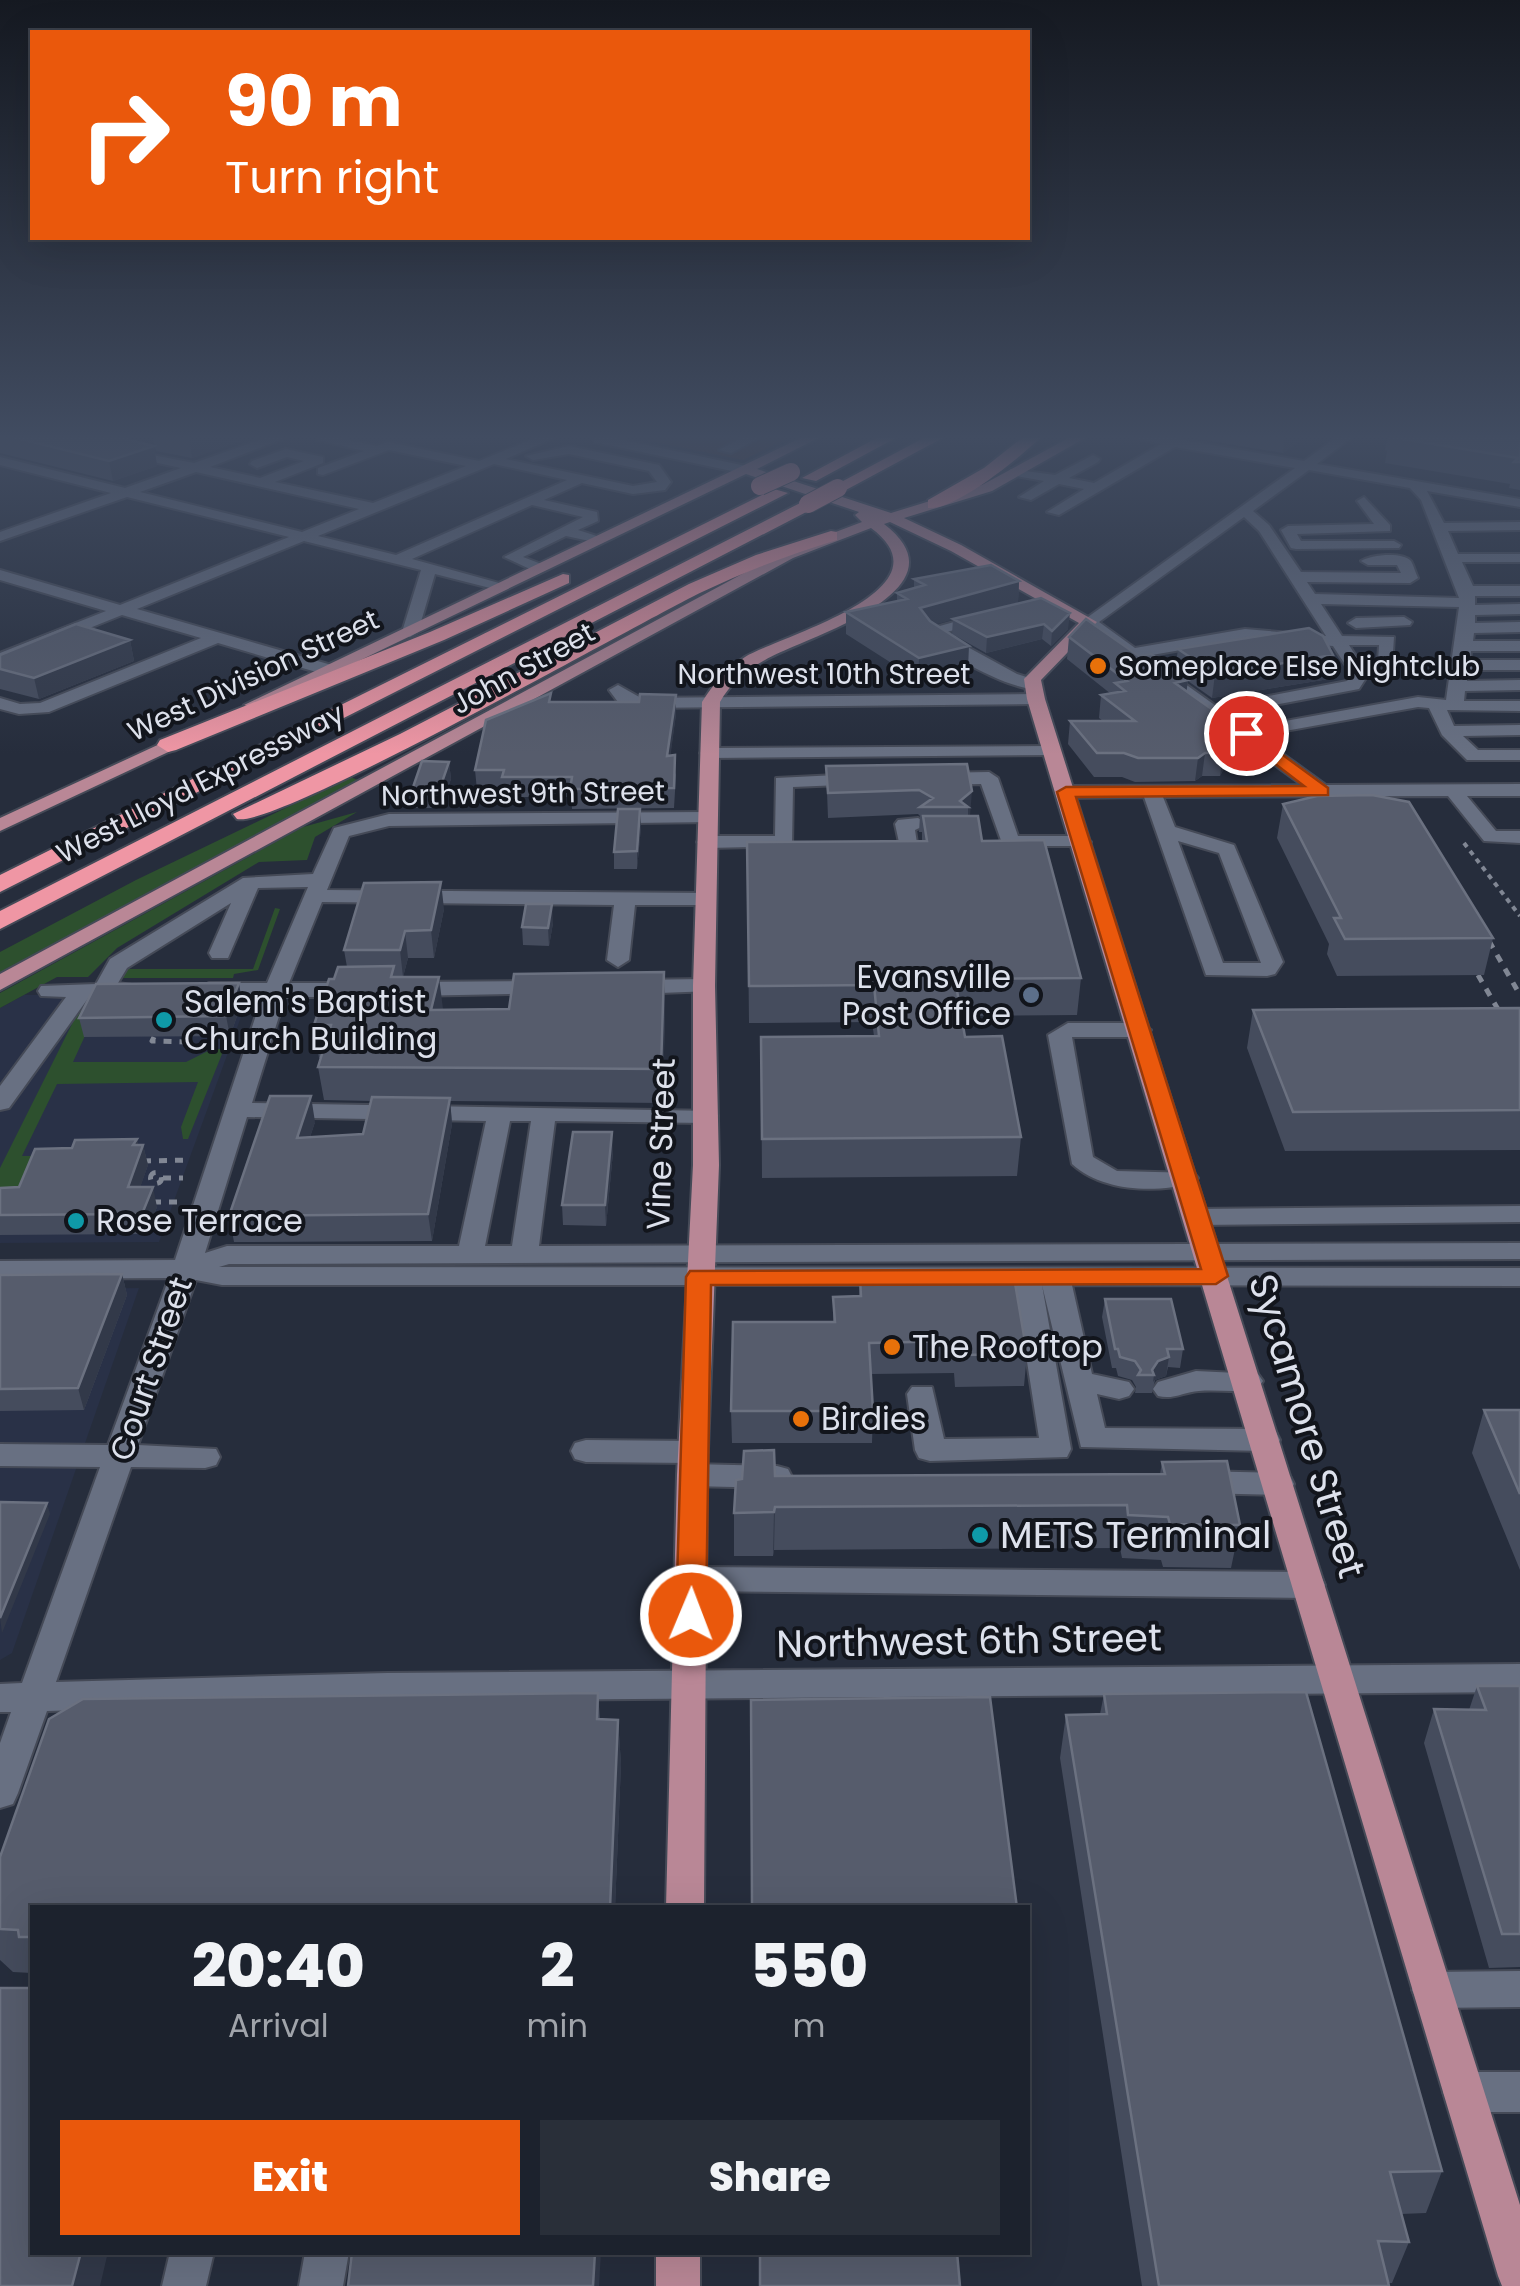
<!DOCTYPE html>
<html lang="en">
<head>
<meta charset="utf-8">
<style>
	:root { --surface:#1c222d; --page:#292f39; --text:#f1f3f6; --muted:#a0a4aa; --line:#3a3f49; --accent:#ea580c }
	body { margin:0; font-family:Poppins,sans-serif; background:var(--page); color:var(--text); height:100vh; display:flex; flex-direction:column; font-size:38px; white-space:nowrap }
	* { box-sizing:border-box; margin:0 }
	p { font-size:32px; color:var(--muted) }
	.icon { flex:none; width:55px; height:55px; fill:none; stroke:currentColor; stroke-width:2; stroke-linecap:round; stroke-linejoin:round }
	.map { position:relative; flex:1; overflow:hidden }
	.drawer { position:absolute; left:30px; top:1905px; width:1000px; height:350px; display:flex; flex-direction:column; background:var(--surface); border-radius:0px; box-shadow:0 10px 40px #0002,0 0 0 2px var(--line) }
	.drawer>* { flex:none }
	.guide { position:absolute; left:30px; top:30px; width:1000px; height:210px; border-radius:0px; box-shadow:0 10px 40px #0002,0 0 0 2px var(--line); background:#ea580c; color:#fff; overflow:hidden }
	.pin { position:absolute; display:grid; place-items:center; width:85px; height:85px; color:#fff; margin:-42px; border:5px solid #fff; border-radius:50%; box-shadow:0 2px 10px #0007 }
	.me { position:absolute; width:110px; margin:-55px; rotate:1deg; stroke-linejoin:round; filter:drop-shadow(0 0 8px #0008) }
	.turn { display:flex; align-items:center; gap:35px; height:210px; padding:0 30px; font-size:45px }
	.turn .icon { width:130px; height:130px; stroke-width:2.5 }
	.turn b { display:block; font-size:70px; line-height:85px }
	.eta { display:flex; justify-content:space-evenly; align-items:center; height:170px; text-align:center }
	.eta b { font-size:60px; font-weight:800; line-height:70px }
	.action { display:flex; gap:20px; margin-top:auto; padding:20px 30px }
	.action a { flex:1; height:115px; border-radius:0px; background:var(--accent); color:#fff; font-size:40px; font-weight:800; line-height:115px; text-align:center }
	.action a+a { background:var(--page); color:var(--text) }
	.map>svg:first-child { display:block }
</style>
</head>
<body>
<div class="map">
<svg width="1520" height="2286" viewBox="0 0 1520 2286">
	<rect width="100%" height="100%" fill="#262d3c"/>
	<!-- built -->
	<path fill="#293147" d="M24,995h225l-90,247 -159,1v-235z
		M139,1288l-127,365 -12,7v-370z"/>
	<!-- industrial -->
	<path fill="#432f2d" d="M616,434h180l-53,26z"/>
	<!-- green -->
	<path fill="#2d502e" d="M350,777l8,3 -358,193v-21l136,-72z
		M357,812l-42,25 -8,23 -48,2 -142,86 -29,29h-31l-57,31v-15l303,-166z
		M275,908l5,1 -22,61 -24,4 -1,4h-110l4,-9h126z
		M100,1003l-27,59h113l26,-13h12l-36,90h-5l-2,-12 17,-45 -141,2 -35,72h59l-81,50v-38l82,-164z"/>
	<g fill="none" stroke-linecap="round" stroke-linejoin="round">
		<!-- minor casing -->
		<g stroke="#454a57" stroke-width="4">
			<path id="minor" d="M277,434h19l-86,33 50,11 44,-17 -17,-4 -30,11 -7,-4 2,-3 34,-12 32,7 5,1v6l-48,19 98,21 93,-37 -77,-16 -66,25 -5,-1v-6l46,-17 -46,-11v-6l59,12 11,-4 91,19 66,-27h18l-57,25 127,27 24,-4 -8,-11 -80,-17 -36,6 -7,-4 43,-10 90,19 12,17 -6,8 -32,4 -51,-11 -38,17 53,12 1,9 -20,9 28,9 -7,4 -33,-7 -43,21 21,8v6h-10l-30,-14 79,-40 -51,-12 -120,54 98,27 -8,5 -67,-17 -17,58 -8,5 -8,-5 19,-62 -117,-29 -167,68 198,57v8h-12l-105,-31 -169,69 -30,2 -19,-5v-11l20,6 20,-1 161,-65 -79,-23 -122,49v-11l106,-42 -106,-31v-10l120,35 169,-68 -162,-40 -127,44v-9l111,-39 -111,-28v-8l125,31 56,-20 -60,-13v-6l73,14zM494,464l73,16 -171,75 -78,-19zM196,472l163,37 -57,23 -162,-40z
				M749,434h17l-35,19 -12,-3z
				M1119,434h30l155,27 37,-27h15l-39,30 203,35v8l-93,-16 17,32 76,-1v8l-72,1 10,23h62v8h-58l11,24h47v10h-45v9l45,-1v10l-45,1v8l45,-1v10l-46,1 -1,8h47v10h-49l-1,9h50v10h-52l-1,11 53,-1v10l-55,1 -1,10h56v10l-73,-1 7,16 66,-1v10l-57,1 15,14h42v10h-53l-25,-25 -13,-27 -11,-1 -160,29 68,49 194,-1v12h-53l29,35h24v12l-36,-2 -36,-45 -285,1 12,30 59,18 49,117 -8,12 -8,2 -61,-1 -62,-178 -78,1 -9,-6 9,-6 236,-1 -221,-163 214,-154 -120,-21 -116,68 -12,-3 37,-23 -25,-5 -28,16 -12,-3 25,-16 -34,-6v-6l45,6 38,-20 7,4 -2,3 -29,16 25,5 67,-39zM1309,470l101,18 11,12 38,98 -144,-4 -8,-12 103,1 8,-5c-3,-6 -4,-12 -7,-17 -9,-10 -41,-6 -50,0l7,4h29l4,8 -100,-1 -32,-47 -16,-14zM1244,517l15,14 67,105 -81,-7 -110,19 -36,-26zM1321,604l138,3 -13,93 -28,-3 -172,31 -19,-14 132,-25 9,-14 -19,-30h30l-1,17 14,4 2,-29 -52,-1zM1245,639l88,7 19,29 -5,6 -131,25 -70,-50zM1178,841l41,12 42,110h-38z
				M599,435l147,31 7,4 -7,4 -152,-32v-6z
				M1364,497l26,28v6l-93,3 4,7h93l7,4 -2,3 -103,1 -5,-1 -10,-18 7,-4 86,-2 -17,-23z
				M986,613l8,5 -2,3 -50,12 75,41 22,7v8c-27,3 -99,-37 -117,-58z
				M1404,617l8,5 -2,3 -54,3 -8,-5 8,-5z
				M618,685l23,13 395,-4 9,5 -9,5 -396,4 -22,-6 -9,-12z
				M1052,746l9,5 -3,4 -349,3 -9,-5 9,-5z
				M989,772l9,6 20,58h63l10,6 -3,4h-85l-22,-62 -44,1 -9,-6 9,-6z
				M857,774l7,2v8l-71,3 -1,59 -85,2 -10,-6 10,-6h68l1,-58z
				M707,812l7,2v8l-325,4 -40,10 -22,54 379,3 10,6 -10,6h-71l-6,55 -11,7 -11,-7 7,-55 -292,-3 -33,81h70l11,7 -11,7h-74l-33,106 463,8 3,5 -12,7 -151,-2 -16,125 981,-3v16l-1291,5 -10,3 1301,1v18l-448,-1 20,89 37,8 5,7 -5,7 -10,3 -22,-5 8,34 160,1 11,3 4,8 -4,8 -11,3 -184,-4 -39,-162 29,164 -4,8 -137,4 -11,-3 -4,-8 -8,-56 5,-7h20l12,52 95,-1 -24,-153h-793l-26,-5 -58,165 78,4 4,8 -4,8 -11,3 -74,-1 -75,215 331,-9 1133,-9v28l-1133,9 -340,10 -29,82 -5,11 -13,4v-65l11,-31h-11v-28l22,-1 78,-216 -100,-1v-22l108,1 61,-167 -169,1v-18l175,-1 87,-263h-53l-11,-7 11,-7h58l41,-96 -50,1 -30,70h-16l-3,-5 22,-50 -104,65 -9,15 14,2 3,5 -3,5 -43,2 -80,111 -9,2v-24l66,-89 -25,-1 -3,-5 3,-5 55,-2 14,-25 133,-81 70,-4 21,-46 55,-14zM247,1117l239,4 -27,125h-232l-22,7zM510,1121h21l-19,125h-27z
				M918,818l10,6 -13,6 2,13 -10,6 -7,-2 -5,-23 3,-4z
				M704,979l11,7 -3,5 -78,3 -11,-7 11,-7z
				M544,981l11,7 -3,5 -143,3 -11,-7 11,-7z
				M1068,1023h71l12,7 -12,7h-67l21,120 24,14 77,2 4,5 -4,5c-39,10 -91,9 -122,-19l-24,-129z
				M1520,1206v16l-324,3 -13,-8 13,-8z
				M1196,1371l62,3 5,7 -5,7c-19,6 -39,1 -59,3 -15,1 -26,9 -41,5l-5,-7 5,-7z
				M586,1440l107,1 11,3 4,8 -4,8 -11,3 -107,-1 -11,-3 -4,-8 4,-8z
				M692,1464l85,2 11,3 4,8 -4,8 -11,3 -85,-2 -11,-3 -4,-8 4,-8z
				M1197,1471l82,2 11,3 4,8 -4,8 -11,3 -82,-2 -11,-3 -4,-8 4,-8z
				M692,1567l617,5 12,4 4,9 -4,9 -12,4 -617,-7 -12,-3 -4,-9 4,-9z
				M1520,1971v36l-88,1 -14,-5 -6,-13 6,-13 14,-5z
				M1464,2072h56v40h-56l-15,-6 -6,-14 6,-14z
				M170,2252h44l-8,34h-44z
				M305,2252h44l-6,34h-44z"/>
		</g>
		<!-- major casing -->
		<g stroke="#454a57" stroke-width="4">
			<path id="major" d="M809,434h17l-69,35 134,44 91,-28 94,-51h16l-100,57 -88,27 57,27 136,77 -56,58 4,19 475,1506v81h-18l-4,-10 -471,-1577 -3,-20 55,-56 -128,-72 -61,-29 -6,2c88,67 -81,114 -119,136 -19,10 -35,24 -45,42l-5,284 4,179 -12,310 -3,433h-38l11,-433 16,-310v-179l9,-284c11,-18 25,-33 43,-45 34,-21 210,-67 126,-129l-78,30 -793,432v-16l783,-422 79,-30 -7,-7 4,-3 -113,-38 -487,235 -15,-4z
				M190,730l9,5 -3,4 -196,92v-13z
				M656,2252h44v34h-44z"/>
		</g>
		<!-- highway casing -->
		<g stroke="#454a57" stroke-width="4">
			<path id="highway" d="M884,434h19l-87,47 -14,-3z
				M931,434h19l-106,57 -14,-3z
				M1027,434h17c-19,20 -89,77 -116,74v-8l56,-32z
				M774,489l14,4 -788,399v-17z
				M808,499l8,5 -2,4 -814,421v-18z
				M831,531l6,1v8c-46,14 -91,31 -135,52 -64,31 -426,237 -465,227l-4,-5 167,-80 289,-150 67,-29z
				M563,574l6,1v8l-125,57 -268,110 -8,2 -11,-7 3,-5 270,-108z"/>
		</g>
		<!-- path-far1 -->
		<path stroke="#818794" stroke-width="4" stroke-dasharray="5 5" stroke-linecap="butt" d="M1464,843l56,73"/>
		<!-- path -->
		<path stroke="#818794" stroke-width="5" stroke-dasharray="8 8" stroke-linecap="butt" d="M1489,941l31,54
			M1478,975l21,36
			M154,1037l-2,4 38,1
			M143,1161l46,-1
			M150.5 1178a5.5 5.5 0 1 1 11 0a5.5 5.5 0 1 1-11 0Z
			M163,1178h20
			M153,1202h29"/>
		<!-- minor -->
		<use href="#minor" fill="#687082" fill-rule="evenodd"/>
		<!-- major -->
		<use href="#major" fill="#b98796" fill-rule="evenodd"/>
		<!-- highway -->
		<use href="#highway" fill="#ef96a4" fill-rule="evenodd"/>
		<!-- highway-bridge casing -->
		<g stroke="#454a57" stroke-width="20" stroke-linecap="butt">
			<path id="highway-bridge" d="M760,486l31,-14
				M808,504l30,-16"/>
		</g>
		<!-- highway-bridge -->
		<use href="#highway-bridge" stroke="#ef96a4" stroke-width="18"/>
	</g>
	<!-- wall -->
	<path fill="#454c5d" d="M0,434h260l-68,24 -36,-7 -3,-13 -17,4 18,4 3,20 -44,15 -113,-28z
		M1170,434h139l-26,19z
		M1388,434h132v56l-11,-2 1,-4 -125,-21 2,-12 -2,-1z
		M914,579l105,2 -1,21 -56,15 79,-19 27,31 -17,17 -9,-7 -56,14 -34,-19 1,-15 -18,5 33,44 -50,12 -72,-46v-22l51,-11v-8l17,-5z
		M1069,637l70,19 36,15 3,-22 151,30 -117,19 -24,-17 -2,10 51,36 -4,23 -13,26h-18l-7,5 -60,1 -13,-5h-28l-26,-33 2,-23h33l-4,-3 2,-23 10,-1 -44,-35z
		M130,640l4,21 -95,38 -39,-10v-34z
		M676,695v19l-6,42 6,19 -2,33 -102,1 -1,-12h-68v-7h-26l-2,-20 76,-68h88z
		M449,762l2,17 -10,29h-27l-2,-18z
		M967,764l3,52 12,25 99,137 -4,37 -115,1 3,21 56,100 -4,39 -255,2 -1,-141 113,-1 -2,-14 -123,1 -2,-181 175,-1v-9h-3l1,-16 -2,-2 -90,4 -2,-52z
		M1283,804l210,134 -9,37 -147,1 -10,-22 2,-10 -52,-106z
		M640,809l1,18 -4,42h-23v-17z
		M444,909l-10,49h-26l-5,19 40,33 222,-6 -2,99 -213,-2 2,23 -20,117 -198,1 -5,-26 86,-94 -5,15 53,-3 8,-33 -47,-1 -6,-33 3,-9h-2l-5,-33 20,-46 13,-12 -3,-17z
		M553,923l-4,23 -26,-1 -1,-18z
		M242,1002l-12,34 -146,1 -5,-19z
		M1520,1008v142l-235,1 -38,-103 6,-38z
		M137,1139l1,6h5l5,20 -8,22 17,20 -11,27 -146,1v-47l19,-1z
		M613,1152l-7,74 -43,-1 -1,-20z
		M122,1274l5,21 -43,115 -84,1v-136z
		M860,1279l167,75 -3,32 -69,1 -1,-14 -83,1 2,37 -1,32h-140l-1,-32 102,-89v-25l26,-1z
		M1105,1299l78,50 -3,19 -12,-1 -2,9 -11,4 -3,13h-17l1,-6 -4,-7 -14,-4 -2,-8h-4l-10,-51z
		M1484,1410h36v160l-48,-117z
		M1162,1462l78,63 -9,43 -68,-1 -2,-7 -39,-2 -2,-10 -346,2 -1,6h-39v-43l41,-37 385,-2z
		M1477,1686h43v281l-31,1 -65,-225 10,-34 35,1z
		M598,1693l2,27h18l3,44 -6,144h-583v65l-19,-1 -13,-12v-103z
		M1104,1694l338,477 -16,42 -25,1 8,28 -17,41h-4l1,3h-247l-82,-528 6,-43 34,-1z"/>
	<!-- shaded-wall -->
	<path fill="#323949" d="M129,434h24v4l-23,5z
		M260,434l-68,24 -3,-23z
		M1285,434h24l-26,19z
		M154,446l3,20 -44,15 -4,-20z
		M1019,581l-1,21 -99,27 1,-21z
		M1070,613l-2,16 -17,17 1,-15z
		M1044,624l-2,15 -56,14 1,-16z
		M130,640l4,21 -95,38 -5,-21z
		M969,646l-1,22 -50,12 1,-22z
		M1333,655l-4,24 -117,19 3,-24z
		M1188,680l-3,23 -10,-20z
		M676,695v19l-8,61 -1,-19z
		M1237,727l-4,23 -13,26 3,-24z
		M1205,753l-3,23 -7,5 3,-23z
		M449,762l2,17 -10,29 -2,-17z
		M972,791l-2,25 -2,2v-11l-8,-6z
		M640,809l1,18 -4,42v-18z
		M441,882l3,27 -10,49 -3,-28z
		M552,904l1,19 -4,23 -1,-18z
		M405,931l3,27 -5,19 -3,-27z
		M664,972l1,32 -2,99 -2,-34z
		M439,977l4,32 -8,34 -4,-33z
		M239,983l3,19 -12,34 -4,-20z
		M311,1096l4,26 -14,42 -4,-26z
		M450,1098l2,26 -20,117 -4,-27z
		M612,1132l1,20 -7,74 -1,-21z
		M137,1139l3,15 3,-9 5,20 -15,43 -5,-21 5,-42z
		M153,1187l4,20 -11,27 -4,-20z
		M122,1274l5,21 -43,115 -6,-22z
		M1169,1357l-3,19 -11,4 -2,2 1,-7 -2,-5 6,-9z
		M47,1503l3,11 -48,119 -2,-15z
		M775,1507l-1,43 -1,6 1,-44z
		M618,1720l3,44 -6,144h-5z
		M81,2252h27l-8,34h-28z
		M595,2252h6l-2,34h-6z"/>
	<!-- building -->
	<path fill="#565c6c" stroke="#6b7180" stroke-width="2.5" d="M0,434h104l50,12 -45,15z
		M1393,434h127v28h-6l4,-4 -128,-21z
		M991,565l28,16 -99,27 10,13 39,25 -50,12 -73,-46 61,-13 -10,-6 28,-8 -11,-6z
		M1041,598l29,15 -18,18 -8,-7 -57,13 -34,-18z
		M1086,619l53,37 12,-2 37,26 -13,3 62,44 -14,25 -18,1 -7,5h-60l-14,-5h-27l-27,-32h65l-34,-26 24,-4 -10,-8 12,-2 -58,-44z
		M76,624l54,16 -96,38 -34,-9v-14z
		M1309,628l14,8 10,19 -118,19 -37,-25z
		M551,693l-2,9h90l1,-8 36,1 -9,61 8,-1 -1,33 -104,1 2,-12h-70l2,-7h-29l11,-50z
		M422,761l27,1 -10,29 -27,-1z
		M967,764l5,27 -12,10 8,6h-48l13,-9 -14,-8 -91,3 -2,-27z
		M1372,795l37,7 84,136 -148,1 -11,-21h7l-58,-114 34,-8z
		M618,809h22l-3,42 -23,1z
		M923,816h55l4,25 62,-1 37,138 -126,1 10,58 37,-1 19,101 -259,2 -1,-102 118,-1 -5,-51 -125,1 -2,-144 180,-1z
		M441,882l-10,48 -26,1 -5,19h-56l20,-67z
		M526,904h26l-4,24 -26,-1z
		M394,966l-3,11h48l-8,33 78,-1 5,-35 150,-2 -3,97 -343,-2 13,-42h-17l15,-46h5l4,-12z
		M239,983l-13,33 -147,2 17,-34z
		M1520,1008v102l-227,2 -40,-102z
		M270,1096h41l-14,42 66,-4 9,-37 78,1 -22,116 -199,2z
		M573,1132h39l-7,73h-43z
		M137,1139l-4,6h10l-15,42h25l-11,27 -142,1v-27l19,-1 16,-38 37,-1 3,-8z
		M122,1274l-44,114 -78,1v-114z
		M1014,1277l13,77 -69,1 -2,-14 -87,2 4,68h-142l2,-89h102l-2,-25 28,-1 -1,-17z
		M1105,1299h66l12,50h-16l2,8 -11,4 -6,9 2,5h-16l3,-5 -6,-9 -15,-4 -2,-8h-3z
		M1484,1410h36v84z
		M774,1450l1,26 390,-2 -3,-12 65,-1 13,64 -70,-1 -2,-7 -40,-2 -1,-10 -352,2 -1,5 -40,1 2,-33 6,-1 2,-28z
		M0,1502l47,1 -47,115z
		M1477,1686h43v248h-18l-68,-225 52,1z
		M1306,1692l136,479 -52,1 19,70 -31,-1 11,45h-230l-93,-571 41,-1 -3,-20z
		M598,1693l-1,26 21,1 -8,188h-578v29h-13l-1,-7 -18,-1v-72l49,-138 34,-20z
		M990,1697l27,211h-265l-1,-208z
		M0,1988h32v264h49l-9,34h-72z
		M352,2252h243l-2,34h-245z
		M760,2252h197l3,34h-200z"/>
	<!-- sky -->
	<linearGradient id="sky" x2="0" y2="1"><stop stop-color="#151921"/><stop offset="0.58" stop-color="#414c61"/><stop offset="1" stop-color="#414c61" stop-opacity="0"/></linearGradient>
	<rect width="1520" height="754" fill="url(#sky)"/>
	<!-- route -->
	<path fill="#ea580c" stroke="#983908" stroke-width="2.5" d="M1246,728l82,60v7l-252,2 152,479 -12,8 -505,1 -5,330 -5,9 -10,3 -11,-3 -4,-9 10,-338 4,-6 511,-2 -144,-477 9,-5 238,-1 -64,-49v-7z"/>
	<!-- markers -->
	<g fill="#e8710a" stroke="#12151c" stroke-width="4">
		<circle cx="1098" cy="666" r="10"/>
		<circle cx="892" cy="1347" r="10"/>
		<circle cx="801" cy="1419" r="10"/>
	</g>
	<circle fill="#5c6f8a" stroke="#12151c" stroke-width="4" cx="1031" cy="995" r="10"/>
	<g fill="#0f9aa8" stroke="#12151c" stroke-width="4">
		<circle cx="164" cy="1020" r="10"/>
		<circle cx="76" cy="1221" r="10"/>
		<circle cx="980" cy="1535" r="10"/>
	</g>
	<g text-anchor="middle" stroke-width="8" stroke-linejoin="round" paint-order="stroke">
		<!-- far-poi labels -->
		<g font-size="28" fill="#dde1ec" stroke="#12151c" text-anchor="start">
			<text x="1118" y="676">Someplace Else Nightclub</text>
		</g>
		<!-- far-street labels -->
		<g font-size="28" fill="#dde1ec" stroke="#12151c">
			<text transform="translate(523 668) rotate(-29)" y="10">John Street</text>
			<text x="824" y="684">Northwest 10th Street</text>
			<text transform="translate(253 675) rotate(-25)" y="10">West Division Street</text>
			<text transform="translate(200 783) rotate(-27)" y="10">West Lloyd Expressway</text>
			<text transform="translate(523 793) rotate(-1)" y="10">Northwest 9th Street</text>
		</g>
		<!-- poi labels -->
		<g font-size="32" fill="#dde1ec" stroke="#12151c" text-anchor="start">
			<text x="1011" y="988" text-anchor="end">Evansville<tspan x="1011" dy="37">Post Office</tspan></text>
			<text x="184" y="1013">Salem's Baptist<tspan x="184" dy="37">Church Building</tspan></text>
			<text x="96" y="1232">Rose Terrace</text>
			<text x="912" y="1358">The Rooftop</text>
			<text x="821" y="1430">Birdies</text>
		</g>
		<!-- street labels -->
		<g font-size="32" fill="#dde1ec" stroke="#12151c">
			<text transform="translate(661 1144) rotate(-88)" y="11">Vine Street</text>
			<text transform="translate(151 1369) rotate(-71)" y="11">Court Street</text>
		</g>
		<!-- near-street labels -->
		<g font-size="38" fill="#dde1ec" stroke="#12151c">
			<text transform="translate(1307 1426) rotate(73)" y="13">Sycamore Street</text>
			<text transform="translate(969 1641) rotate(-1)" y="13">Northwest 6th Street</text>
		</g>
		<!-- near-poi labels -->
		<g font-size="38" fill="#dde1ec" stroke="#12151c" text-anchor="start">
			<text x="1000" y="1548">METS Terminal</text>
		</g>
	</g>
</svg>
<div class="pin" style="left:1246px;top:733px;background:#d93025"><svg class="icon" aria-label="arrive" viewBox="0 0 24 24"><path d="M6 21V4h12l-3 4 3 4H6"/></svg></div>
<svg class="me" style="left:691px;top:1615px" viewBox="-20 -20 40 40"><circle r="17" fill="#ea580c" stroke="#fff" stroke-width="3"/><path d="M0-11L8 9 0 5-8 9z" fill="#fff"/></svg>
<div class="guide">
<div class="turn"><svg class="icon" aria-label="right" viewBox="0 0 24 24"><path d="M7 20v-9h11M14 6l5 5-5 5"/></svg><div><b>90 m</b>Turn right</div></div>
</div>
<section class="drawer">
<div class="eta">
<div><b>20:40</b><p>Arrival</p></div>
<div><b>2</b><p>min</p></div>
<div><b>550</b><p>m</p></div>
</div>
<div class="action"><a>Exit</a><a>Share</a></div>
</section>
</div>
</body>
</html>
